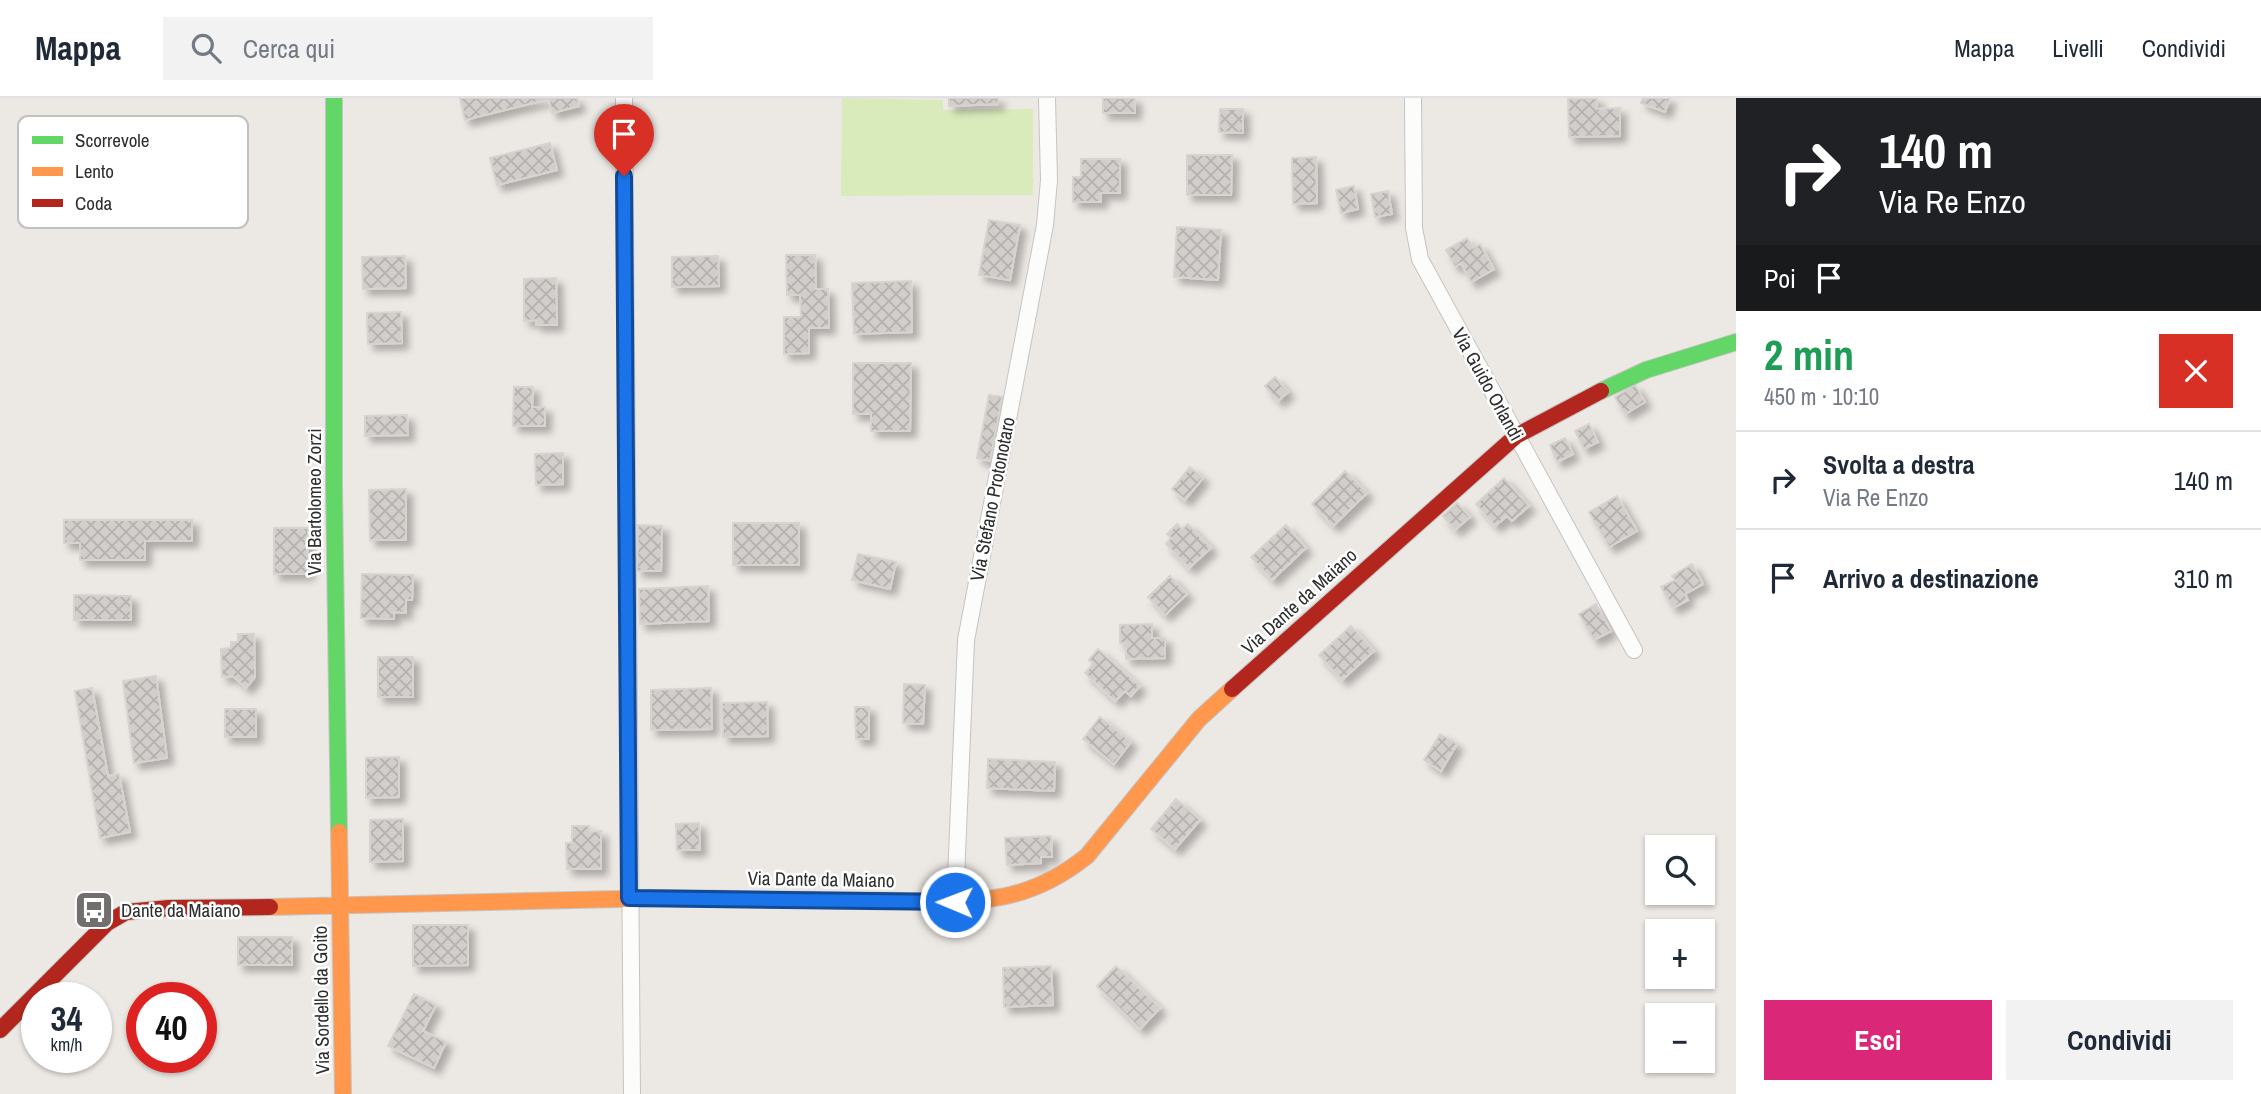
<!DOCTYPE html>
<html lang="it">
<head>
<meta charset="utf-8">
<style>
	:root { --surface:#fff; --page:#f2f2f3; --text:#1f2937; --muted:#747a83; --line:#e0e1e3; --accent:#db2777 }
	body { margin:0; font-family:"Archivo Narrow",sans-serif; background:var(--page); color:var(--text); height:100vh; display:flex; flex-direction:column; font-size:26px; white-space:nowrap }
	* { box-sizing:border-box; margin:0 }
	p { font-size:23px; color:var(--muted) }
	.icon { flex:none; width:38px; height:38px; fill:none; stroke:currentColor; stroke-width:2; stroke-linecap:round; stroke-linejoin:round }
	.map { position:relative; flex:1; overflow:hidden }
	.sheet { display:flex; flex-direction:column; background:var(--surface); width:525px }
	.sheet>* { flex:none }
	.guide { background:#202124; color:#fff; overflow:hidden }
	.buttons { position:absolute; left:1645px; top:737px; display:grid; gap:14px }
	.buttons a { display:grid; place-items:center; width:70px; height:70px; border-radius:0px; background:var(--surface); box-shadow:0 2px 5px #0004; font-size:35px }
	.speed { position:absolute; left:21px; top:884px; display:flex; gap:14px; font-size:35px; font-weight:700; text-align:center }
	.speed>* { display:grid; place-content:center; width:91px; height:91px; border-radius:50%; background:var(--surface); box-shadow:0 2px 5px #0004; line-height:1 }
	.speed small { font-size:18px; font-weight:400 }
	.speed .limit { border:10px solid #d22; background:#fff; color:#111 }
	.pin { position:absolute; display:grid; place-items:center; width:60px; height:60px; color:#fff; margin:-72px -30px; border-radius:50% 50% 50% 0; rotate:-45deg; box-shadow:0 0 7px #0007 }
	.pin .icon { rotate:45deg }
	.me { position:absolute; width:77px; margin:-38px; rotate:271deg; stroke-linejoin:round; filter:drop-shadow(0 0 5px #0008) }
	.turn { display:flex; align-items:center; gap:24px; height:147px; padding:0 28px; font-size:32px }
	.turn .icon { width:91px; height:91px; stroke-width:2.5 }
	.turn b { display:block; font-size:49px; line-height:60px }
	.then { display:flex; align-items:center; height:66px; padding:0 28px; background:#0003; gap:14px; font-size:26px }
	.round { display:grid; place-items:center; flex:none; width:74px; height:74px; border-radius:0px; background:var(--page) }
	.summary { display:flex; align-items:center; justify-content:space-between; height:119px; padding:0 28px }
	h1 { font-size:42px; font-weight:800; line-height:52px; color:#1e9e55 }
	.action { display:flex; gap:14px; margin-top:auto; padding:14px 28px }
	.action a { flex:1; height:80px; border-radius:0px; background:var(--accent); color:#fff; font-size:28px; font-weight:800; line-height:80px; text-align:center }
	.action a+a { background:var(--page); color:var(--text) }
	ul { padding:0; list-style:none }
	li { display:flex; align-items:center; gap:21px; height:98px; padding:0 28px; border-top:2px solid var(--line) }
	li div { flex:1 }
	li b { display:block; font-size:26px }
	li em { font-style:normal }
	header { display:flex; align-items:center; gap:42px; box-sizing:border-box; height:98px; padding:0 35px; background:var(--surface); border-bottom:2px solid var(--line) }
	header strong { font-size:33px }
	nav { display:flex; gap:38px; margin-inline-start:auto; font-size:24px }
	.search { width:490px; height:63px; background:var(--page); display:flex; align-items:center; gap:18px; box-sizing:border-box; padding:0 24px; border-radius:0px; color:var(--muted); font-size:26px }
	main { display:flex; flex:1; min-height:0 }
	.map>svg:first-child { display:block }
</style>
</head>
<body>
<header>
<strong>Mappa</strong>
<div class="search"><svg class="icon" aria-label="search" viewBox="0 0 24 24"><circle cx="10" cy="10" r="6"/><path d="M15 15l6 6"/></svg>Cerca qui</div>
<nav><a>Mappa</a><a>Livelli</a><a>Condividi</a></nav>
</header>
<main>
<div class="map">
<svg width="1736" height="996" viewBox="0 0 1736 996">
	<defs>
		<pattern id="building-cross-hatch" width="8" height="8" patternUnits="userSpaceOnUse" patternTransform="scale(1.75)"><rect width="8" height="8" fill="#d1cecb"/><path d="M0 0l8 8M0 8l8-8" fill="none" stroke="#b4b1af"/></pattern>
		<filter id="shadow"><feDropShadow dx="6" dy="6" stdDeviation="3.5" flood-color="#0004"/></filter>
	</defs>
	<rect width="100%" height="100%" fill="#ece8e4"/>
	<!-- pitch -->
	<path fill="#d9eabb" d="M842,0l101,2v10l90,-1v86l-192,1z"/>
	<!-- building -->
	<path fill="url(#building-cross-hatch)" stroke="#d7d4d0" stroke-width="2" filter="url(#shadow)" d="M460,0h117l2,8 -27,7 -3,-14 -84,21z
		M949,0h49v6l-49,2z
		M1103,0h32v15h-32z
		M1597,0v11l23,-1v28l-51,1 -1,-38z
		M1643,0h27l-5,14 -24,-9z
		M1220,11h23v24l-24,-1z
		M550,45l7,27 -60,15 -7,-27z
		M1187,57h45l-1,40h-44z
		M1316,59l1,46 -24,1 -1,-46z
		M1081,61h39v34h-19v9h-28v-25h8z
		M1354,88l4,23 -17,4 -5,-23z
		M1388,93l4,23 -17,3 -4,-23z
		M989,122l31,5 -10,55 -31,-5z
		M1177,129l44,3 -3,50 -44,-3z
		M1467,140l6,10 7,-4 14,25 -23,13 -10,-19 -6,4 -9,-17z
		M786,157h29l1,34h12l1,39h-20v25l-25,1v-37h17l-1,-22h-13z
		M405,158l1,32 -43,1 -1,-32z
		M718,158l1,30 -47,1v-30z
		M556,180l1,47h-21v-5l-12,1v-42z
		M911,183l1,51 -58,2 -2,-51z
		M401,214l1,31 -34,1 -1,-31z
		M853,265h58l-1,68h-39v-17h-18z
		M1275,279l13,15 -10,9 -13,-15z
		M1635,287l10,17 -20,12 -10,-17z
		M514,289h19l-1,20h13v19h-32z
		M989,297l13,2 -12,64 -13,-3z
		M407,317l1,20 -43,1v-20z
		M1589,326l9,18 -14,7 -9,-18z
		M1565,340l8,16 -16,8 -7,-17z
		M563,355v31l-27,1 -1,-31z
		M1190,369l13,11 -18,22 -13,-11z
		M1345,373l22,22 -34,33 -21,-22z
		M1504,380l25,28 -17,15 -5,-5 -12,10 -19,-22z
		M406,391v51h-36l-1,-50z
		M1617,398l20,35 -28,16 -20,-35z
		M1457,405l13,14 -15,13 -12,-14z
		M64,422h128v21h-47v19h-65v-17h-16z
		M733,425h66v42h-66z
		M1177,426l5,5 6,-5 23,24 -22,20 -23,-24 5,-6 -4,-4z
		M638,427l24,1 -1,45h-24z
		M1286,427l20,23 -34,32 -21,-23z
		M274,430h34v46h-34z
		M858,456l38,8 -6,27 -38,-9z
		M1692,466l11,20 -18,10 3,6 -15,8 -12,-21 14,-7 -3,-4z
		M362,476l51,1 -1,25h-6v13l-12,-1v7l-33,-1z
		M1170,478l17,18 -22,21 -17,-18z
		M708,488l1,35 -69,3 -1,-35z
		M74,497l57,1v24h-57z
		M1596,506l15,27 -17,9 -15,-26z
		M1152,526v14h13v20l-39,1v-16h-6v-18z
		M1351,528l23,25 -32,29 -23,-25z
		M238,536h16l1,43 -9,11 -13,-12 -11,1 -1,-28 10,-1v-6h7z
		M1098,551l42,37 -9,10 -6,-5 -10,10 -30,-28 8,-9 -4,-4z
		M378,559h35v40h-35z
		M156,578l11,82 -33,5 -11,-82z
		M904,586l21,1 -2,39 -20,-1z
		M92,590l16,88 11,-2 11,58 -30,6 -25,-147z
		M711,590l1,41 -61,1v-40z
		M767,604l1,34 -45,1 -1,-34z
		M855,609h14v32h-13z
		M225,611h31v28h-31z
		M1100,619l31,25 -17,22 -31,-25z
		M1440,636l17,10 -16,27 -17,-11z
		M399,659v40l-33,1v-40z
		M988,661l67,3 -1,29 -67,-3z
		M1176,701l24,21 -25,29 -24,-20z
		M403,721v42l-33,1v-42z
		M699,725l1,27h-23l-1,-26z
		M572,728h17v6l12,-1v38h-34l-1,-26h6z
		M1051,738l1,21h-11v6l-34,2 -2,-27z
		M413,827h55v40l-55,1z
		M238,839h54v28h-54z
		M1051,868l2,39 -49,2 -1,-39z
		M1116,868l44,42 -20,21 -43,-43z
		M414,896l22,11 -13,26 23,11 -12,26 -46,-22z"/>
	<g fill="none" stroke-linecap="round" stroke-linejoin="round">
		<!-- street casing -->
		<g stroke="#c5c4c5" stroke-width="18">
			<path id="street" d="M624,0l8,996
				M1413,0l1,130 6,31 214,391
				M955,804l11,-262 79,-415 4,-45 -2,-82"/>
		</g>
		<!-- fast casing -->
		<g stroke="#c5c4c5" stroke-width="18">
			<path id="fast" d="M334,0v388l5,346
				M1601,293l45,-21 90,-28"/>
		</g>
		<!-- slow casing -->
		<g stroke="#c5c4c5" stroke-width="18">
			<path id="slow" d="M339,734l4,262
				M910,803c72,1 118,2 177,-45l112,-137 33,-30
				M270,809l393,-9"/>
		</g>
		<!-- jam casing -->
		<g stroke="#c5c4c5" stroke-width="18">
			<path id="jam" d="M1232,591l284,-253 85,-45
				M663,800l247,3
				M0,932l107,-107 19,-11 43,-4 101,-1"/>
		</g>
		<!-- street -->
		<use href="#street" stroke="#fcfcfb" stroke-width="16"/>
		<!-- fast -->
		<use href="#fast" stroke="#63d668" stroke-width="16"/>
		<!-- slow -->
		<use href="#slow" stroke="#ff974d" stroke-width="16"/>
		<!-- jam -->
		<use href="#jam" stroke="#b3261e" stroke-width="16"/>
	</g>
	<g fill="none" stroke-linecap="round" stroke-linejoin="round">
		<!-- route casing -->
		<g stroke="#114b97" stroke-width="18">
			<path id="route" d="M624,78l5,722 326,4"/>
		</g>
		<!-- route -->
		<use href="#route" stroke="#1a73e8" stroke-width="12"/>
	</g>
	<!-- icons -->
	<defs>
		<g id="bus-square" transform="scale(2.0125)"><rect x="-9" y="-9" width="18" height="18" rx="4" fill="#706f6e" stroke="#fff"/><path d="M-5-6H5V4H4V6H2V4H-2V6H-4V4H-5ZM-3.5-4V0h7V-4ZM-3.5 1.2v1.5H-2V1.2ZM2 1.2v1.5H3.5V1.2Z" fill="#fff"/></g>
	</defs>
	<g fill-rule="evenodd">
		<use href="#bus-square" x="94" y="812"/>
	</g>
	<g text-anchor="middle" stroke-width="5" stroke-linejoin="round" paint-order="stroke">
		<!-- street labels -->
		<g font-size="19" fill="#2e2e2e" stroke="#fff">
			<text transform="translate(1488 286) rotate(61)" y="7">Via Guido Orlandi</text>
			<text transform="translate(992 401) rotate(-79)" y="7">Via Stefano Protonotaro</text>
			<text transform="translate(314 404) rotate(-90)" y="7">Via Bartolomeo Zorzi</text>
			<text transform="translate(1299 503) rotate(-42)" y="7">Via Dante da Maiano</text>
			<text transform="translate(821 781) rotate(1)" y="7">Via Dante da Maiano</text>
			<text transform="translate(321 902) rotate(-91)" y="7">Via Sordello da Goito</text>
		</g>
		<!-- poi labels -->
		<g font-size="19" fill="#2e2e2e" stroke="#fff" text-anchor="start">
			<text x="121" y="819">Dante da Maiano</text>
		</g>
	</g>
	<!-- legend -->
	<rect x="18" y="18" width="230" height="112" rx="10" fill="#fff" stroke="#c0c0c0" stroke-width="2"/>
	<rect x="32" y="38" width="31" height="8" fill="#63d668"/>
	<rect x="32" y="69" width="31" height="9" fill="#ff974d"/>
	<rect x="32" y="101" width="31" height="8" fill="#b3261e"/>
	<g font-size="19" fill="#2e2e2e">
		<text x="75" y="49">Scorrevole</text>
		<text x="75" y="80">Lento</text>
		<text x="75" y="112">Coda</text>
	</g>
</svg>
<div class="buttons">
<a><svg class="icon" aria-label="search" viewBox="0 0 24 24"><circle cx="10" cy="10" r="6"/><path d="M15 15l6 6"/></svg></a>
<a>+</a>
<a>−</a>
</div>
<div class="speed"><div>34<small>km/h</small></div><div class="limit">40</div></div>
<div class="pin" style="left:624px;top:78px;background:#d93025"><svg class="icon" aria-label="arrive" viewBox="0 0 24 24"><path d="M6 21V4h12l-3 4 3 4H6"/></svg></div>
<svg class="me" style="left:955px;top:804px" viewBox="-20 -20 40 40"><circle r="17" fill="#1a73e8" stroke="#fff" stroke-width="3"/><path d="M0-11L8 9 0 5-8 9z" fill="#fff"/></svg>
</div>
<section class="sheet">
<div class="guide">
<div class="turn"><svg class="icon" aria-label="right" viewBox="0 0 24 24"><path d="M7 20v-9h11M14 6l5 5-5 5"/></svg><div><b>140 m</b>Via Re Enzo</div></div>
<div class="then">Poi<svg class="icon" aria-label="arrive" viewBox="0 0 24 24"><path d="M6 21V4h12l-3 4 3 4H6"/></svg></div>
</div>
<div class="summary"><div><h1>2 min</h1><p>450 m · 10:10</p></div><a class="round" style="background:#d93025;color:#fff"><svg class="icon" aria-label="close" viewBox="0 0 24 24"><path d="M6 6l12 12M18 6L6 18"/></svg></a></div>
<ul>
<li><svg class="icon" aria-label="right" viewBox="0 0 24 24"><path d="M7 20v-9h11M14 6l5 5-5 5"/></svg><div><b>Svolta a destra</b><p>Via Re Enzo</p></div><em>140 m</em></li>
<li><svg class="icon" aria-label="arrive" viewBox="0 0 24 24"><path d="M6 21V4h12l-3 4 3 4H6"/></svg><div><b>Arrivo a destinazione</b></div><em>310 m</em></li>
</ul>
<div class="action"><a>Esci</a><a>Condividi</a></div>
</section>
</main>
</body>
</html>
